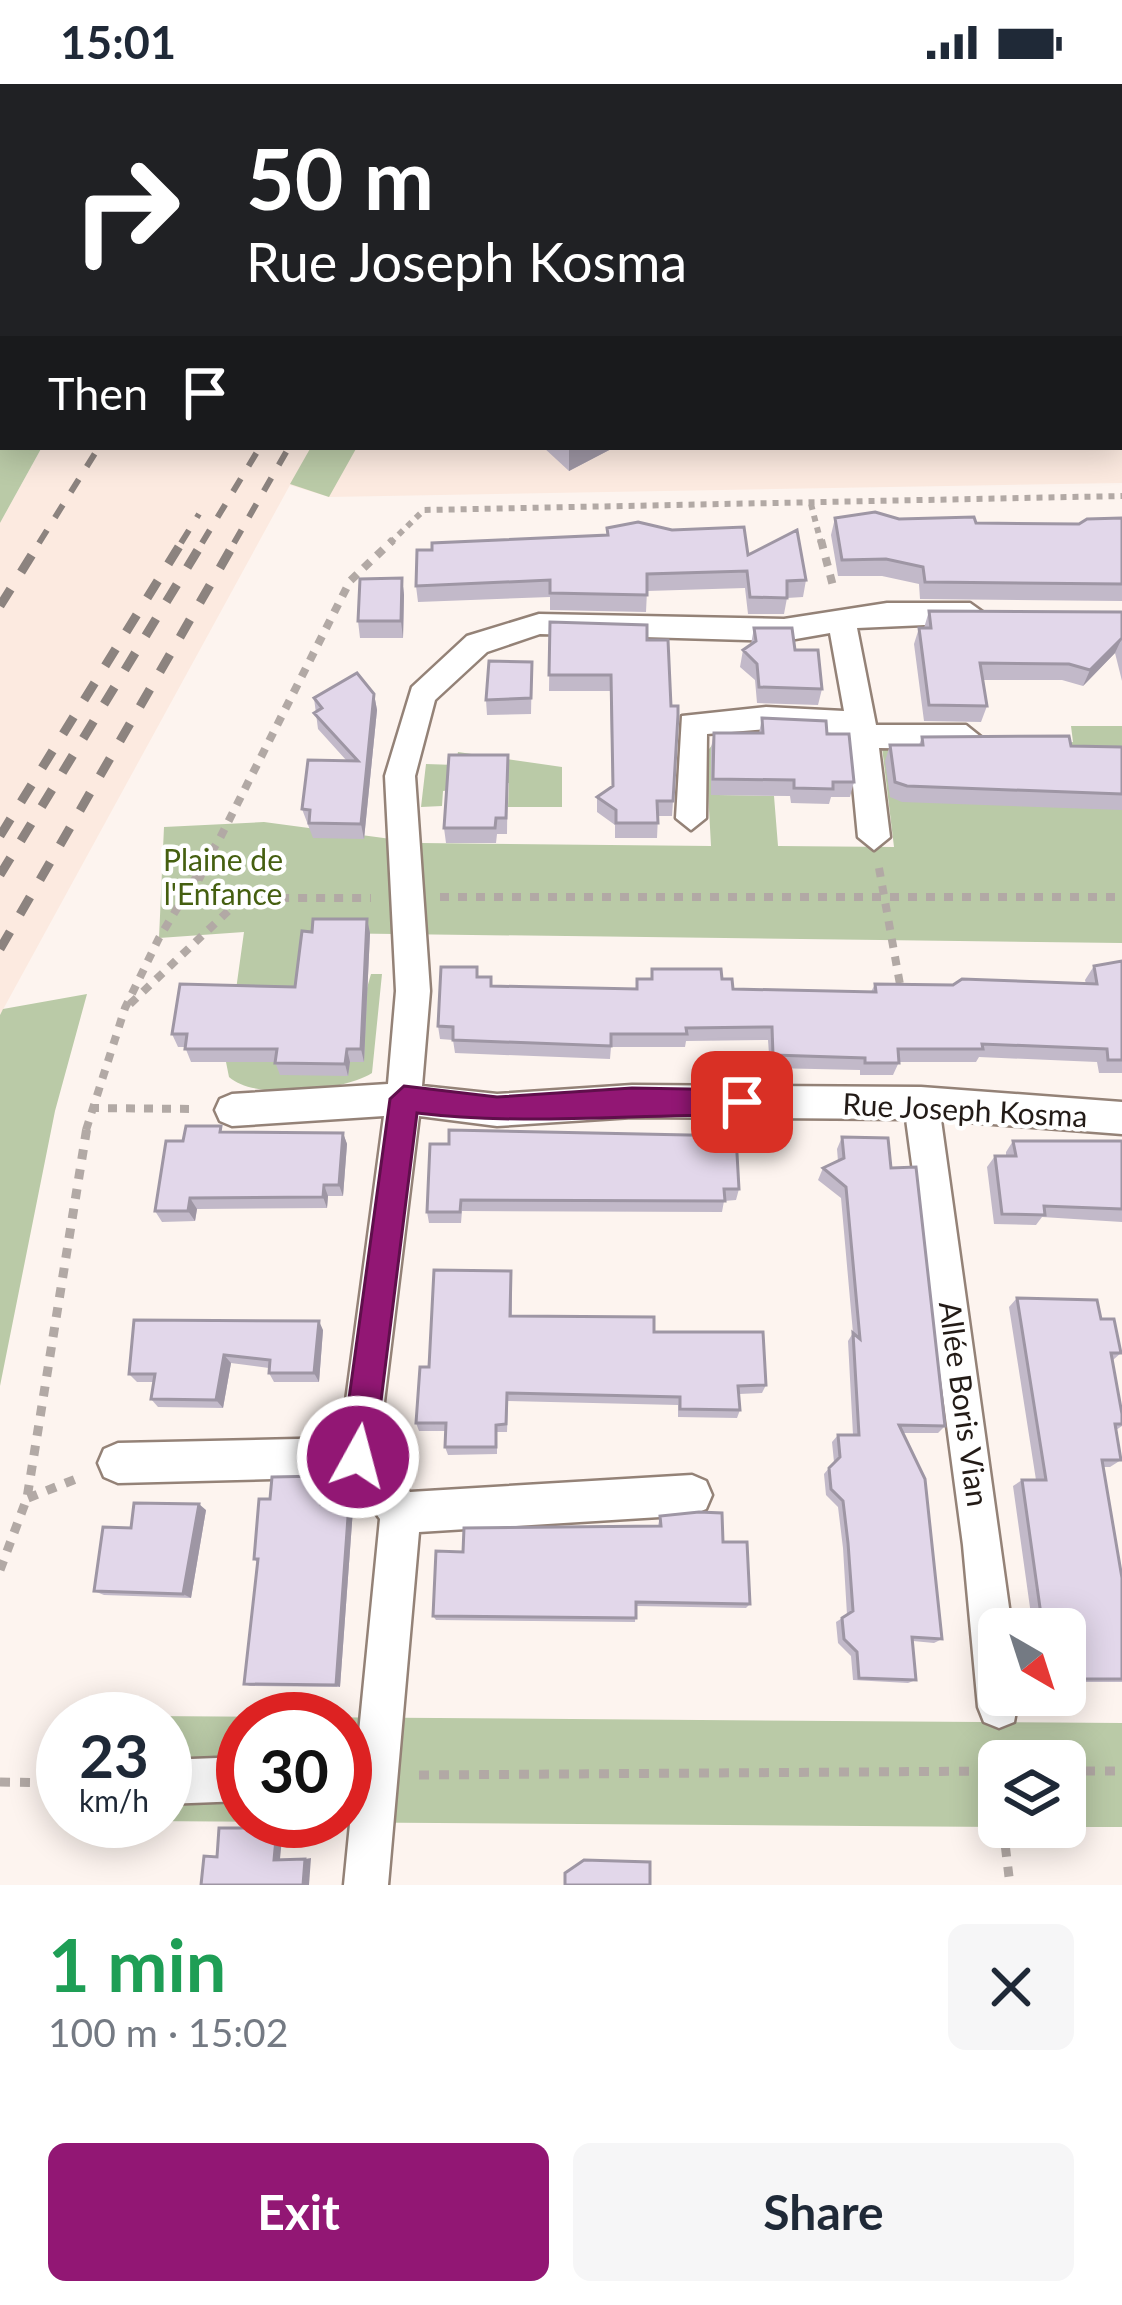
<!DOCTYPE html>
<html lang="en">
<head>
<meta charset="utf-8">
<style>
	:root { --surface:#fff; --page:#f6f6f7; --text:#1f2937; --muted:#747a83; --accent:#921774 }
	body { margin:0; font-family:Lato,sans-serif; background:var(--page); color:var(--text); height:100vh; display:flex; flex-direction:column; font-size:45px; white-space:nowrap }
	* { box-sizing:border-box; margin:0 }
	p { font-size:39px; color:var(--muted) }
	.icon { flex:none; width:66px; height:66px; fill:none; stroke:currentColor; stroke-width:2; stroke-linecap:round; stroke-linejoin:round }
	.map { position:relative; height:1801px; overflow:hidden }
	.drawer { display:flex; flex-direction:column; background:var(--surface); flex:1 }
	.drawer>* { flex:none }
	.banner { position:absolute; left:0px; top:0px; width:1122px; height:366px; box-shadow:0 6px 30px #0003; background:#202124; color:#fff; overflow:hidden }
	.needle { width:78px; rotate:141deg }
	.tools { position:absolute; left:978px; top:1524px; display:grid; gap:24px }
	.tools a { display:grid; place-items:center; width:108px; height:108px; border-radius:18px; background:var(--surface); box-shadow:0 6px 30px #0003; font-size:60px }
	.speed { position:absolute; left:36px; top:1608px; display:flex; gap:24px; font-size:60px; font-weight:700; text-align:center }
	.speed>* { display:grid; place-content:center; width:156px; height:156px; border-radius:50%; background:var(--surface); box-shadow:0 6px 30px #0003; line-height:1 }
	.speed small { font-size:30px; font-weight:400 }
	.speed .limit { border:18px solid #d22; background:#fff; color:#111 }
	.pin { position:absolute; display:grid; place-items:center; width:102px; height:102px; color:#fff; margin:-51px; border-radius:24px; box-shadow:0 6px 18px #0006 }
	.me { position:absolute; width:132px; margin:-66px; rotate:7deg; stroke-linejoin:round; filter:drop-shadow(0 0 9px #0008) }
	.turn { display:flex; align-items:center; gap:42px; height:252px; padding:0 48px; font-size:54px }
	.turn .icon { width:156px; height:156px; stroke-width:2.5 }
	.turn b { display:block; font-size:84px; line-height:102px }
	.then { display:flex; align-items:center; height:114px; padding:0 48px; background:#0003; gap:24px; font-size:45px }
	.round { display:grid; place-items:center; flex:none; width:126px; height:126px; border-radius:18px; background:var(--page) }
	.headline { display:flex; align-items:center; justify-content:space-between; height:204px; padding:0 48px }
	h1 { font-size:72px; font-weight:700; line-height:90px; color:#1e9e55 }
	.primary-button { display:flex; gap:24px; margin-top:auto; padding:24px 48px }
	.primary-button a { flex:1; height:138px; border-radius:18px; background:var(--accent); color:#fff; font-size:48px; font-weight:700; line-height:138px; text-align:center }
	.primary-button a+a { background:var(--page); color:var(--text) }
	.status { display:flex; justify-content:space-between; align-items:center; height:84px; padding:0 60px; background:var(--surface); direction:ltr }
	.status svg { height:33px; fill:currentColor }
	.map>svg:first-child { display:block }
</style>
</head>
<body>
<div class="status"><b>15:01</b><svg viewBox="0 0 49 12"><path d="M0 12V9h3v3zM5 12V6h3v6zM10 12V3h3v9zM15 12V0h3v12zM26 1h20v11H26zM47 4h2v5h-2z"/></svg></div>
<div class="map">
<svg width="1122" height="1801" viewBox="0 0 1122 1801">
	<rect width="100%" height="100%" fill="#fdf4ef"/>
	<!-- built -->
	<path fill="#fceae0" d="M246,0h876v399l-793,14 -39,-12 -290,530v-492l42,-76h1077v-360z"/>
	<!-- green -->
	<path fill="#bacaa7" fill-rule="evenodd" d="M0,0h246l-243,3v360h39l-42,76z
		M311,363h46l-28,50 -39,-13z
		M768,639l-50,72 56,1 4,50 116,1 -13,-108 176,6 16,-3 -2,-16h51v217l-804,-10 47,62 6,-21h11l-10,99c-28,18 -117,28 -143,4l-3,-15 18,-130 -85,6 5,-111 100,-5 157,21 290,3 -5,-93 16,-21z
		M458,668l104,15v40h-54l1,-24 -66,8 -1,15 -21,1 5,-43 29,1z
		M87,910l-32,117 -55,275v-371l3,-6z
		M147,1632l975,7v104h-72h15v-66h-66v66l-857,-6h23v-102h-69zM243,1635h102v102h-102z"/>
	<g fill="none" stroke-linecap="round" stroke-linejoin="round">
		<!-- service casing -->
		<g stroke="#948277" stroke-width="5">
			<path id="service" d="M1119,162h3v8h-3z"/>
		</g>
		<!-- minor casing -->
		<g stroke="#948277" stroke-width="5">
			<path id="minor" d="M887,519h83l14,10 -14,10 -113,5 19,97h90l15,12 -15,12 -87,-1 11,89 -16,13 -16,-13 -10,-103 -82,-5 -59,5 -1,84 -15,12 -15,-12 6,-102 84,-9 78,4 -14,-78 -46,8 -244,-7 -53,18 -52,48 -20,76 15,215 -8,95 75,8 135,-9 289,2 201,15v32l-181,-14 71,509h-13v66h20l-5,27 -15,6 -15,-6 -6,-15 -15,-162 -57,-426 -274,-2 -135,9 -78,-10 -41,335 32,41 282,-17 14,6 6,14 -6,14 -14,6 -273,17 -31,353h-44l36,-366 -31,-42 -231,6 -14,-6 -6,-14 6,-14 14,-6 223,-5 43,-322 -152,10 -12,-5 -5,-11 5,-11 12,-5 156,-10 8,-93 -11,-215 27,-89 55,-51 72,-22 245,5z
				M243,1673v44l-78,3v-44z"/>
		</g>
		<!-- path-far2 -->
		<path stroke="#b2a9a5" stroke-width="6" stroke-dasharray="6 6" stroke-linecap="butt" d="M811,420l10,39
			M390,459l34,-33 698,-14"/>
		<!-- path-far1 -->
		<path stroke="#b2a9a5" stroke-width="8" stroke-dasharray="9 9" stroke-linecap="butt" d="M821,456l13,50
			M879,784l22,122
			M196,790l46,24h129
			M440,813h682
			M130,920l112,-106
			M90,1024l107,1
			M86,1046l39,-122 34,-70 61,-100 130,-257 43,-41"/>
		<!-- path -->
		<path stroke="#b2a9a5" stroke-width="9" stroke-dasharray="10 10" stroke-linecap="butt" d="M28,1414l53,-21
			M0,1486l27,-72 60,-371
			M998,1658l1,46
			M1065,1687h57
			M419,1691l580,-4
			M0,1698l63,1
			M1003,1743l7,58"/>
		<!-- service -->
		<use href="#service" fill="#fff" fill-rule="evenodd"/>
		<!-- minor -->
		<use href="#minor" fill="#fff" fill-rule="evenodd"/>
		<!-- rail-far1 -->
		<path stroke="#8c837f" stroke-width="6" stroke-dasharray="15 15" stroke-linecap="butt" d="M39,459l60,-96
			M181,459l18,-29
			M202,459l58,-96
			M234,459l55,-96"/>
		<!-- rail -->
		<path stroke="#8c837f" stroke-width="9" stroke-dasharray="20 20" stroke-linecap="butt" d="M0,522l41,-66
			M0,752l183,-296
			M0,791l204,-335
			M0,865l236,-409"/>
	</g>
	<!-- wall -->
	<path fill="#c2b9c9" d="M543,363h72l-46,24z
		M835,434l64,1 77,4 103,1 43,-6v83l-202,-2 -1,-15 -37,-8h-44l-7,-41z
		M748,471l58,25 -3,17 -16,1 -3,16h-36l-3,-26 -98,3 -1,21 -96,-2v-13l-132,5 -2,-16z
		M402,494l2,17 -1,43h-43l-2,-17z
		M929,527l193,1v69l-7,-28 -32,33 -21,-6h-80l5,26 -6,16 -57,-1 -10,-77 5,-16h5z
		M550,538l97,18 26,161 -1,15h-14l-1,22h-42v-13l-18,-13v-15l15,-10 -2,-96h-61z
		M754,544l41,22 27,39 -4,16 -61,-2 -2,-23 -15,-13 3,-17 8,-6z
		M532,578l-1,52 -44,1 -1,-15z
		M374,610l3,16 -13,129 -51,-1 -11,-29 44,-49 -28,-31 -4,-31z
		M762,634l65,16 27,48 -4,15h-19l-2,7 -38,-1 -1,-7 -79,-1v-47l3,-15h45z
		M922,653l149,9 51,1v63l-220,-8 -12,-5 -5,-36 5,-16h29z
		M508,671l-1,79h-10l-1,9h-50l-2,-15z
		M367,835l3,14 -6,129h-14l-2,14 -68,-1 -5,-13h-84l-6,-15h-7l-6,-13 123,-47 17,-55z
		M1122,877v112h-23l-2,-11 -118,-5 -3,5h-77l-6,13h-33v-5l-90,-2 -2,-28 -82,1 -1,6h-74l-1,12 -155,-6 -2,-13 -13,-1 -2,-13 40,-49h13l1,9 144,3 1,-10h14l1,-10 70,10 11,10 138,3 4,-8 78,1 133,-1 -1,-4 9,-14z
		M224,1048l119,1 4,11 -4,52h-15l-1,12 -130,1 -2,12 -33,1 -7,-11 28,-70z
		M842,1053l49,31 54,258 -7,7h-36l40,206 -8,4 -21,-2 3,39 -8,3 -55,-3 -2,-24 -13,-13 -2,-21 11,-7 -4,-67 -5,-41 -12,-12 -2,-21 10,-12 -2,-20 6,-7h15l-5,-94 5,-8 -12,-135 -23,-18 5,-12 15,-7 -1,-12z
		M1013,1057h109v81l-80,-5 -6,8 -42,-1 -7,-57 8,-11h11v-4z
		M430,1060l309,45 -3,11 -12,1 -2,11 -260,-1 -1,12h-32l-2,-11z
		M512,1197v35l142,16 112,53 -4,8 -23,1 1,16 -3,8 -59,-1v-12l-170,-4 -1,31h-10v22l-49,1 -3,-8 1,-16h-27l-3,-8 13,-56z
		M1017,1214l84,21 20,34 -8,7 9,54v12l-6,4 5,30 -11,7h-7l19,110v105h-57v-53h-32l-20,-143 9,-6h14l-27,-173z
		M323,1246l-4,52h-45l-5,-9v-5l-38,-5 -8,45 -65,-1 -7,-8 2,-17h-16l-8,-8z
		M327,1399l-1,21 23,-1 4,6 -13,178 -90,-1 -6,-2 14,-121 -4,-4 16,-60z
		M206,1426l-15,88 -87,-3 -10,-4 37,-63z
		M660,1432l63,26 27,62 -4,4 -110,-2 -1,16 -199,-2 -3,-4 30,-64 195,-26z"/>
	<!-- shaded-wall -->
	<path fill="#9e96a4" d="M569,363h46l-46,24z
		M402,494l2,17 -1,43 -2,-17z
		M1122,554l-7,15 -32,33 7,-16z
		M374,610l3,16 -13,129 -3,-15z
		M367,835l3,14 -6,129 -3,-13z
		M347,965l3,13 -2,14 -3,-12z
		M343,1049l4,11 -4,52 -4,-11z
		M324,1101l4,11 -1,12 -4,-11z
		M190,1114l7,11 -2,12 -7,-10z
		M319,1237l4,9 -4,52 -5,-9z
		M224,1271l7,8 -8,45 -7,-8z
		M323,1392l4,7 -2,27 -4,-6z
		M349,1419l4,6 -13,178 -4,-2z
		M199,1420l7,6 -15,88 -8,-4z
		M277,1744h6l-3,31 -6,1z
		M311,1774l-2,27h-6l2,-26z"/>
	<!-- building -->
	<path fill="#e2d7ea" stroke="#9e96a4" stroke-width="3" d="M845,0h162l1,3h-162z
		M875,428l24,7 75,-2 2,6 103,1 8,-5 35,-1v66l-197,-2 -2,-15 -37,-8 -44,1 -7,-42z
		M638,438l34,8 72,-3 4,28 49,-25 9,50 -19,1v17l-37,-1 -3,-26 -100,3v21l-97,-2v-13l-134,6 1,-36h15v-7l176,-8 -1,-7z
		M402,494l-1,43h-43l2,-42z
		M929,527l193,1v26l-32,32 -21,-6 -89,-1 7,43 -58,-1 -10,-77h12z
		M550,538l97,3v15h21l3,66h7v9l-5,86h-16l1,22h-42v-13l-19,-13 16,-11 -2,-111h-62z
		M754,544h38l3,22h23l4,39 -63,-2 -2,-23 -14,-14 13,-9z
		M489,577l43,1 -1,36 -45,2z
		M357,589l17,21 -13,130 -52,-1 1,-13 -8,-1 6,-49 50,1 -44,-48 8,-5 -8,-10z
		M762,634l64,3 1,13h22l5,48h-21v7l-39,-1v-8l-81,-1 1,-46h49z
		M1069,652l2,10 51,1v47l-215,-8 -12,-4 -5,-37h33l-1,-8z
		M449,671h59l-2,63h-10l-1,10h-51z
		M313,835h54l-6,130h-14l-2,15 -70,-1 2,-14h-92l2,-15h-15l8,-50 115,3 7,-56 10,1z
		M1122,877v99h-14l-1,-11 -125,-5 1,5h-85l1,14h-34v-5l-92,-3 -1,-28 -86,1 1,6h-76v12l-158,-6v-13l-15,-1 3,-59h36v10h14v9l146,3v-10h15v-10h69l1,10h10l1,10 143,3 -1,-8 78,1 9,-6 135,5 -3,-18z
		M186,1042h35l-1,6 123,1 -4,52h-15l-1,12 -133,1 -2,13h-33l11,-70h17z
		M449,1046l287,6 3,53h-15l1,12 -264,-1 -1,12h-33l3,-68h19z
		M842,1053l46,1 3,30 25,-1 29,259 -46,-1 26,54 17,160 -30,-2 4,43 -57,-2 -2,-26 -13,-13 -2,-21 11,-7 -5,-68 -5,-42 -12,-12 -2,-21 11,-11 -2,-22h21l-6,-102 7,6 -14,-152 -23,-19 21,-10z
		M1013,1057h109v68l-78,-3 1,9 -43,-1 -7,-58h21z
		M434,1186l77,1 -1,45 144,1v15h109l3,53 -28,1 2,24 -60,-1v-12l-173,-4 -1,31 -10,1v22h-51l1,-24h-30l4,-56h9z
		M1017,1214l80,2 4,19h13l7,34h-10l11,61v10h-7l6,36h-19l20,118v101h-50l-7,-36v-14h-22l-21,-149h24z
		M134,1236l185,1 -5,52h-45l1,-13 -46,-5 -8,45 -65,-1 4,-25h-26z
		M323,1392l-2,28 28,-1 -13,182 -92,-1 14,-125h-4l5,-60h11l2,-22z
		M134,1419l65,1 -16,90 -89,-3 9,-64 28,1z
		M699,1428l23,1 1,29h24l3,62 -114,-2v16l-203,-2 3,-65 27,1 1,-24 197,-2 -1,-10z
		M219,1744h58l-3,32 31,-1 -2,26h-102l3,-29 13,1z
		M584,1776l66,2v23h-85v-12z"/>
	<!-- route -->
	<path fill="#921774" stroke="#5f0f4b" stroke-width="3" d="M404,1002l93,11 135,-9 110,2 14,12 -14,13c-109,-1 -217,11 -325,-2l-43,344 -5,11 -11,5 -12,-5 -5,-11 49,-358z"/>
	<g text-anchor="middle" stroke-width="9" stroke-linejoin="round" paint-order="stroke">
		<!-- park labels -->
		<g font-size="30" fill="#455f10" stroke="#fff">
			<text x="223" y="787">Plaine de<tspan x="223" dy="34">l'Enfance</tspan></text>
		</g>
		<!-- street labels -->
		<g font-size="30" fill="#231b17" stroke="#fff">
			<text transform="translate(965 1027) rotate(3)" y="10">Rue Joseph Kosma</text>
			<text transform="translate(963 1320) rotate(82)" y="10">Allée Boris Vian</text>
		</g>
	</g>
</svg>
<div class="tools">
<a><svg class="needle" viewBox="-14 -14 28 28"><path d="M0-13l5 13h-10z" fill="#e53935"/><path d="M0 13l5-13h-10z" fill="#747a83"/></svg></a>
<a><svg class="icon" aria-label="layers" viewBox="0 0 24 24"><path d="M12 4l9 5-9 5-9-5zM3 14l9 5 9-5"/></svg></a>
</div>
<div class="speed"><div>23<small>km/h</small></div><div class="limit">30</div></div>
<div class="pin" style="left:742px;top:1018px;background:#d93025"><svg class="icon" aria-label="arrive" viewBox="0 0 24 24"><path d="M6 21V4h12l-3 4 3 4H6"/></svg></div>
<svg class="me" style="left:358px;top:1373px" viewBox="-20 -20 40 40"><circle r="17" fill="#921774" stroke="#fff" stroke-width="3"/><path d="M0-11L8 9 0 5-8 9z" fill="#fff"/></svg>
<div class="banner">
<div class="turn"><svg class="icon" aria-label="right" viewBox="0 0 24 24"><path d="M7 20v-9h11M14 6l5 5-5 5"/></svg><div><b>50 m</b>Rue Joseph Kosma</div></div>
<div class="then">Then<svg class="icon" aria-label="arrive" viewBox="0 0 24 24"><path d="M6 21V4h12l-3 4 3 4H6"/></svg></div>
</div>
</div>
<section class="drawer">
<div class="headline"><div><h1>1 min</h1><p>100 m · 15:02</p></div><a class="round"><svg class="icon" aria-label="close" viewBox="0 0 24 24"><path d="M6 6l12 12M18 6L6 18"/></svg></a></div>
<div class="primary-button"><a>Exit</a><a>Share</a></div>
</section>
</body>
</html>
